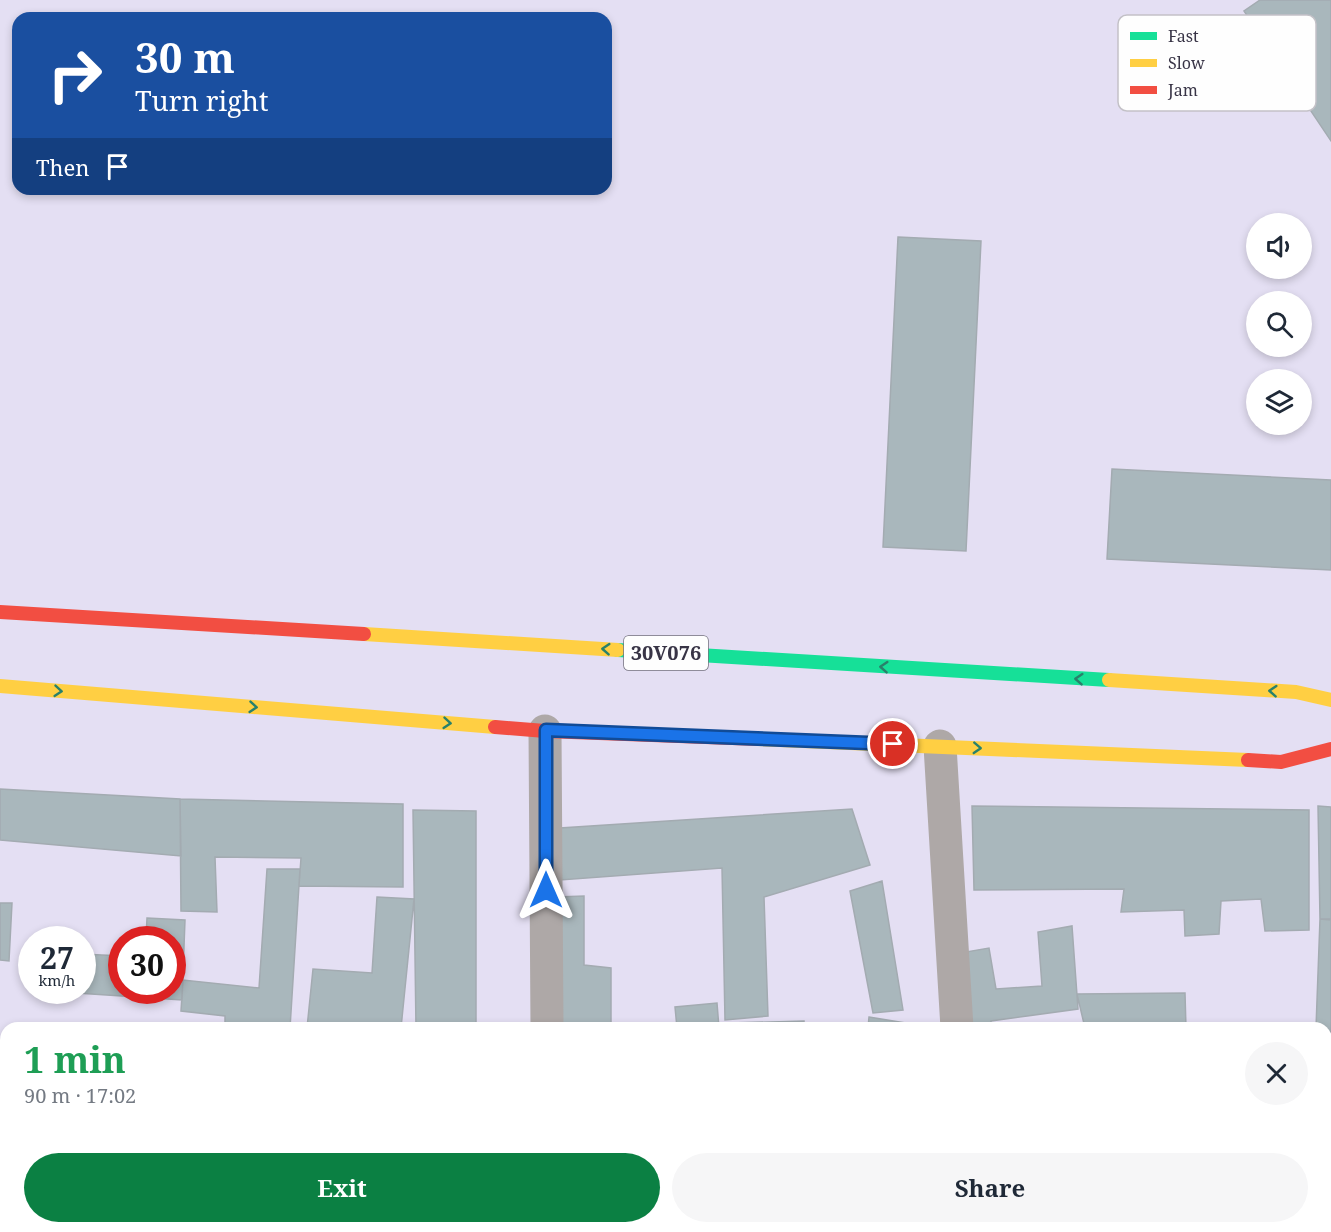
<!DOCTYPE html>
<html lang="en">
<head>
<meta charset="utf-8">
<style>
	:root { --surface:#fff; --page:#f6f6f7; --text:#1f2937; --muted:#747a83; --accent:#0b8043 }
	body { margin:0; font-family:"Noto Serif",serif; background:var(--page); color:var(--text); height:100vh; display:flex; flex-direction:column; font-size:22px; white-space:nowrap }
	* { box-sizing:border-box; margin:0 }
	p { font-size:20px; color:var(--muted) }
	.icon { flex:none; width:33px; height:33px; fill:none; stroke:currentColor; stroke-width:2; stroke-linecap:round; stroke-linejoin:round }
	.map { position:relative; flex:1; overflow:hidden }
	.details { position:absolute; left:0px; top:1022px; width:1332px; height:212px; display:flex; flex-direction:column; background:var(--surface); border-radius:18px 18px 0 0; box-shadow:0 3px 9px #0003 }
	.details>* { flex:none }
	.guide { position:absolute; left:12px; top:12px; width:600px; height:183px; border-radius:18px; box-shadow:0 3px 9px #0003; background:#1a4fa0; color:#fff; overflow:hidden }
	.buttons { position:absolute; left:1246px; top:213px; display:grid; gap:12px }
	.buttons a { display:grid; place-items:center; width:66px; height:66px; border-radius:50%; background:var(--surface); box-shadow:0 3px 9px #0003; font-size:30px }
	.speed { position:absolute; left:18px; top:926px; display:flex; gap:12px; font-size:30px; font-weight:700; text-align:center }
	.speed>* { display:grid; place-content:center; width:78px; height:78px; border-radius:50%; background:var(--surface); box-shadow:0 3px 9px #0003; line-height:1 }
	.speed small { font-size:15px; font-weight:400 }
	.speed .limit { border:9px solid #d22; background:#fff; color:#111 }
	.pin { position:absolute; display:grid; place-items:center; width:51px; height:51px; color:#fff; margin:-26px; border:3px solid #fff; border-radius:50%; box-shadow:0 2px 6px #0007 }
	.me { position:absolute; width:66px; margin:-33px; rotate:0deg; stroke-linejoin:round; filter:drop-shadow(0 0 4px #0008) }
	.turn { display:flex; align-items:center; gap:21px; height:126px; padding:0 24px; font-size:27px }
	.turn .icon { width:78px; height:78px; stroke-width:2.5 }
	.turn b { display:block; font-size:42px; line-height:51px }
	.then { display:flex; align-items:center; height:57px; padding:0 24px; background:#0003; gap:12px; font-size:22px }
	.round { display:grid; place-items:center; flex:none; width:63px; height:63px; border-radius:32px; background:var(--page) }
	.summary { display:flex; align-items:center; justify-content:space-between; height:102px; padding:0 24px }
	h1 { font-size:36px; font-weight:700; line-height:45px; color:#1e9e55 }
	.cta { display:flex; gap:12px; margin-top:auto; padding:12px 24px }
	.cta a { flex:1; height:69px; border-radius:36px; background:var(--accent); color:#fff; font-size:24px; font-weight:700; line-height:69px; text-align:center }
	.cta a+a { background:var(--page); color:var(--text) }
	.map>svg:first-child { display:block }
</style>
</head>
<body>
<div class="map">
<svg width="1331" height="1232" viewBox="0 0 1331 1232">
	<rect width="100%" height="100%" fill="#e4dff3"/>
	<!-- building -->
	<path fill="#a9b7bc" stroke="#a3abb1" stroke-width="1.5" d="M1260,0h71v141l-87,-130z
		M898,237l83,4 -15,310 -83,-4z
		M1112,469l219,11v90l-224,-11z
		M0,789l180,10 1,57 -181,-16z
		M180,799l223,5v83l-104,-1 2,-28 -86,-1 2,55 -36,-1z
		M972,806l337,4v120l-44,1 -4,-32 -40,2 -2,33 -34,2 -1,-26 -63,2 3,-23 -150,1z
		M1318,806l13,1v113l-11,-1z
		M852,809l18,56 -106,32 4,119 -43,4 -3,-152 -162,12v-52z
		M413,810l63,1v217h-60z
		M267,869h33l-10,159h-65v-12l-44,-5 2,-31 76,8z
		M882,881l21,129 -30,3 -23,-122z
		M584,896v69l27,3v60h-58l4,-131z
		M377,897l37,2 -13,129h-94l6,-59 59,4z
		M0,903h12l-3,58 -9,-1z
		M147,918l38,2 -3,80 -151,-10 1,-6v6h50v-36l40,2v34h50v-51h-26z
		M1320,919h11v113h-5v-4h-10z
		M1072,926l6,83 -87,12v7h-24l-7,-75 29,-5 7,41 46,-3 -4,-54z
		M1185,993l1,35h-101l-8,-34z
		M717,1003l2,25h-42l-2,-21z
		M869,1017l36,6v5h-37z
		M804,1021v7h-74v-5z
		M0,1073l6,1v67h-6z
		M1326,1158h5v41h-5z
		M667,1227h29l-1,5h-28z
		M830,1227h60v5h-61z"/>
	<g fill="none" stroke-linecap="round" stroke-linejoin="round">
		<!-- lane -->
		<path stroke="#aea8a7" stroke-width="22" d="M1278,1232l53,-1"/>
		<!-- street -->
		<path stroke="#aea8a7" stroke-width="33" d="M545,731l2,297
			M940,746l17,282
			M963,1227l1,5
			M526,1232l1,-5"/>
		<!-- fast -->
		<path stroke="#16e098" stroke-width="14" d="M618,650l491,30"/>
		<!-- slow -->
		<path stroke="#ffcf43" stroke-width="14" d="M364,634l254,16
			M1109,680l187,12 35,8
			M0,686l495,41
			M759,739l489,21"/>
		<!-- jam -->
		<path stroke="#f24e42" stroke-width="14" d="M0,612l364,22
			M495,727l50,4 214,8
			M1248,760l33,2 50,-13"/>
	</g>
	<!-- one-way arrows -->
	<defs><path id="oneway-chevron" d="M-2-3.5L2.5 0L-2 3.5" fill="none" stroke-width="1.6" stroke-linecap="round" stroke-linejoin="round" transform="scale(1.5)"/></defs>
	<g stroke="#29816b">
		<use href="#oneway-chevron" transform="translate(606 649) rotate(-176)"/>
		<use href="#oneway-chevron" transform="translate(884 667) rotate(-176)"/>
		<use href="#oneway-chevron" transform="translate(1079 679) rotate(-176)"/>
		<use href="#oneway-chevron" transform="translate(58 691) rotate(5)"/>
		<use href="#oneway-chevron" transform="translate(1273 691) rotate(-176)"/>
		<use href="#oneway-chevron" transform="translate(253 707) rotate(5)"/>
		<use href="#oneway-chevron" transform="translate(447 723) rotate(5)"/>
		<use href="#oneway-chevron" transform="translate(977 748) rotate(3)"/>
	</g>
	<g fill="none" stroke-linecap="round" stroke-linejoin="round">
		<!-- route casing -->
		<g stroke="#114b97" stroke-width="15">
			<path id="route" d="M546,890v-160l347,14"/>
		</g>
		<!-- route -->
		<use href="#route" stroke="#1a73e8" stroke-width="10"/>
	</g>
	<g text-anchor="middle" stroke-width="4.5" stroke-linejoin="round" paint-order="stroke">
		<!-- shield labels -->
		<rect fill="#fefefe" stroke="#73717d" stroke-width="1.5" x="624" y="636" width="84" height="34" rx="4.5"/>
		<g font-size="20" font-weight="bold" fill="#383446">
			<text x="666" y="660">30V076</text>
		</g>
	</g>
	<!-- legend -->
	<rect x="1118" y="15" width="198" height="96" rx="9" fill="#fefefe" stroke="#c3c1c7" stroke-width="1.5"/>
	<rect x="1130" y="32" width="27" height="8" fill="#16e098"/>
	<rect x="1130" y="59" width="27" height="8" fill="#ffcf43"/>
	<rect x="1130" y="86" width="27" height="8" fill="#f24e42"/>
	<g font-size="16" fill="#383446">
		<text x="1168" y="42">Fast</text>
		<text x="1168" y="69">Slow</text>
		<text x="1168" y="96">Jam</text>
	</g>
</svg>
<div class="buttons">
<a><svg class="icon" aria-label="sound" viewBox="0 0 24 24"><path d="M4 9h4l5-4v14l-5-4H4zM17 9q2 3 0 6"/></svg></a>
<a><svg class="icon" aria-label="search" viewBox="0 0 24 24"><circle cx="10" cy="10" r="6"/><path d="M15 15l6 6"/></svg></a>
<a><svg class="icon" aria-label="layers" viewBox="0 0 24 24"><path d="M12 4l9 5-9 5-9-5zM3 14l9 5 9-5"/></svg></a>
</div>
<div class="speed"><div>27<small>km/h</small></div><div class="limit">30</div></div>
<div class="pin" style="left:893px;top:744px;background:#d93025"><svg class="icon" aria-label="arrive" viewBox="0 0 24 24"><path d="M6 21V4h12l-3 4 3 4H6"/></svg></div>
<svg class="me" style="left:546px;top:890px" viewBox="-20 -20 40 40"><path d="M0-17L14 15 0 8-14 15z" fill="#1a73e8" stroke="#fff" stroke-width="4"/></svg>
<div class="guide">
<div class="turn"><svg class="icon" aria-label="right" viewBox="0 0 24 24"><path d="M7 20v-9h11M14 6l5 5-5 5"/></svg><div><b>30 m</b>Turn right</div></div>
<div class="then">Then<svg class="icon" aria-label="arrive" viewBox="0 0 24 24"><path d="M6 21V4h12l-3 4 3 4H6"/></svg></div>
</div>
<section class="details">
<div class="summary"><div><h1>1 min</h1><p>90 m · 17:02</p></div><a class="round"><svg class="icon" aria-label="close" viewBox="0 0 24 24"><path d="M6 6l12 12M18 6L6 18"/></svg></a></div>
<div class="cta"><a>Exit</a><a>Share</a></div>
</section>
</div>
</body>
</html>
